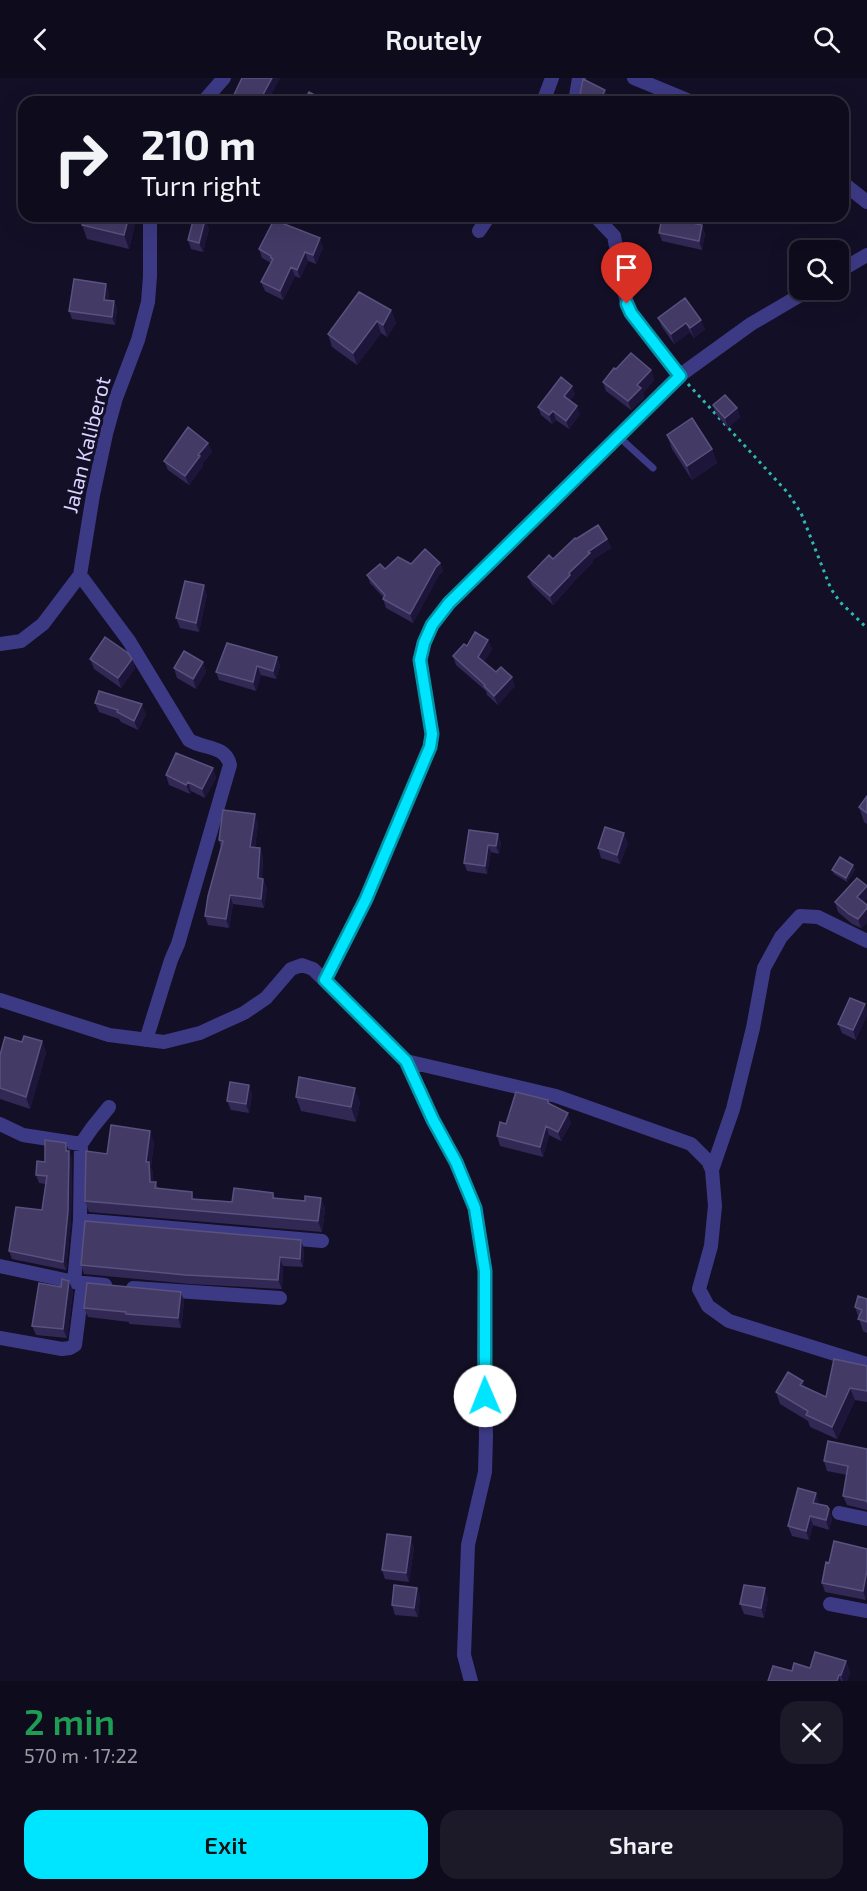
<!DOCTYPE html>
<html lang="en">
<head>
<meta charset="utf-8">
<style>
	:root { --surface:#0e0b1c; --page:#1c1929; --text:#f1f3f6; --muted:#9b9ba3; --line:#2e2b3b; --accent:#00e5ff }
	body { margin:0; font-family:"Exo 2",sans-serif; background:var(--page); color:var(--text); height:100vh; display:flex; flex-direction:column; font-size:22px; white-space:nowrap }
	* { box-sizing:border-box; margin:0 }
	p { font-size:20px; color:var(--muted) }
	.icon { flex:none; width:33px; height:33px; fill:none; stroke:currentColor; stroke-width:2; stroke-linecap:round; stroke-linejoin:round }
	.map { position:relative; height:1603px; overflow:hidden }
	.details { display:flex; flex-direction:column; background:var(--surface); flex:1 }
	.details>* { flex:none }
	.guide { position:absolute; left:18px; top:18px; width:831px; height:126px; border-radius:18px; box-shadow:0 6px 24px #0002,0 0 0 2px var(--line); background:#0e0b1c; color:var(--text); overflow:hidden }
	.controls { position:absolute; left:789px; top:162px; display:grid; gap:12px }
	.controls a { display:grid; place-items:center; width:60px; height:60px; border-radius:12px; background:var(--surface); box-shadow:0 6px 24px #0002,0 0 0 2px var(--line); font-size:30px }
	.pin { position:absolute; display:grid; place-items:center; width:51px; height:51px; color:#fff; margin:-62px -26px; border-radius:50% 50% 50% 0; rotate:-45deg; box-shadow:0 0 6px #0007 }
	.pin .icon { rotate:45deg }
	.me { position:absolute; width:66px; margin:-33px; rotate:359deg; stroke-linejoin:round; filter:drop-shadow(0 0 4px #0008) }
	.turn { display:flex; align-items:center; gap:21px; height:126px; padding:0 24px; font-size:27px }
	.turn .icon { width:78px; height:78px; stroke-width:2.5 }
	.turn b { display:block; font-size:42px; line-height:51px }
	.round { display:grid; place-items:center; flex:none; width:63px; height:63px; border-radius:18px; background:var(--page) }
	.summary { display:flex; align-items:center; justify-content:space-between; height:102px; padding:0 24px }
	h1 { font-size:36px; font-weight:600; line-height:45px; color:#1e9e55 }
	.action { display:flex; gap:12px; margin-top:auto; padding:12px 24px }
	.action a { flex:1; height:69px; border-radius:18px; background:var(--accent); color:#111; font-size:24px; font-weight:600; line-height:69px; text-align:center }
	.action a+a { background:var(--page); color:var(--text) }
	header { display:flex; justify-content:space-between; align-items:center; height:78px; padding:0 24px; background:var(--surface); font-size:27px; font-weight:600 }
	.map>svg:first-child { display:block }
</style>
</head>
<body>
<header><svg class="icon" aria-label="back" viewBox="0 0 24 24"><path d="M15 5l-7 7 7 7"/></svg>Routely<svg class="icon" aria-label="search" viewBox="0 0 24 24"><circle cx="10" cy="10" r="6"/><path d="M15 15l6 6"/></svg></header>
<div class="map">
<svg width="867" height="1603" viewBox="0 0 867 1603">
	<rect width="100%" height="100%" fill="#130f26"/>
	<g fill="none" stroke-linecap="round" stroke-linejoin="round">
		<!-- path -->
		<path stroke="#2fb8b0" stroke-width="3" stroke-dasharray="3 4.5" stroke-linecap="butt" d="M688,306l100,109 13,20 30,76 9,13 27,26"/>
		<!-- lane -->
		<path stroke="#3d3a85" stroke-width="7" d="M618,358l35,32"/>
		<!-- street -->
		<path stroke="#3d3a85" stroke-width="14" d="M634,0l58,24
			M203,24l21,-24
			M543,24l9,-24
			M575,24l4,-24
			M843,105l24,19
			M595,138l19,20 13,68 4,9 48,63
			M479,153l10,-15
			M838,194l29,-17
			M80,497l49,66 60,99c14,9 37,5 41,25l-52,179 -7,16 -25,80
			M0,566l21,-3 22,-17 37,-49 13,-80 13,-61 10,-36 22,-58 10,-38 2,-26v-60
			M325,902l41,-81 64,-152 2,-13 -12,-74 4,-17 8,-18 17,-22 230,-227 72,-52 58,-34
			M0,922l109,35 55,7 36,-9 44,-20 22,-15 25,-29 11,-4 11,4 93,92 27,59 23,42 19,46 10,63 -1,84 2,81 -1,36 -17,73 -4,110 7,26
			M406,983l150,35 135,48 17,17 4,9 3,36 -4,40 -12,43 9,17 21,15 138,43
			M0,1046l23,11 58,9 11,-16 17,-21
			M712,1092l21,-61 20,-81 11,-60 17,-31 19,-21 18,1 49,24
			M80,1142l242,21
			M0,1188l74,16 31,3
			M74,1204l6,-62 1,-76
			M133,1210l147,10
			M0,1260l62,11 8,-1 5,-3 8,-62
			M839,1435l28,6
			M830,1526l37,7"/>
	</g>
	<!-- wall -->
	<path fill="#312854" d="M242,0h38l-13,24h-31l-2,-7z
		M24,85v30l-4,-2 -3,-7z
		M84,138h53l-8,33 -42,-10 -5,-14z
		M681,138h24v1l-3,8 3,9 -3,16 -40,-9 -3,-8 20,-13z
		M205,142l4,9 -6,23 -12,-3 -3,-9z
		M323,169l-7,17 -8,-3 -8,17 -5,-2 -12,24 -18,-9 -4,-9 10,-19 -9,-5 -3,-9z
		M109,214l-1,8 6,1 3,8 -2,16 -43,-6 -3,-8z
		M685,220l20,31 -11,9 -4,-6 -16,12 -12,-17 -4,-9z
		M391,232l5,13 -9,14 -6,-4 -24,32 -25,-18 -4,-13z
		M616,291l35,1 3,10 -11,13 1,5 -13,12 -25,-19 -3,-9z
		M575,316l-5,7 10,13 -11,15 -13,-9 -4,4 -11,-9 -3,-8z
		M713,327l24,3 3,9 -12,11 -12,-14z
		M667,357l45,14 5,14 -25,17 -20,-31z
		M208,365l4,9 -10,12 1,2 -14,19 -21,-15 -4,-9z
		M576,461h31l4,9 -19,12 1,2 -20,20v1l-20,22 -21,-20 -4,-8 25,-18z
		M440,485l3,8 -4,4 -26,48 -27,-15 -3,-9 1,-1 -14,-15 -3,-8 18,-6 26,-5z
		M207,516l-8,38 -19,-4 -4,-10z
		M488,562l4,9 -8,13 12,10 19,14 -17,19 -11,-10 -1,-4 -30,-26 -3,-9 14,-10z
		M277,579l3,9 -4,13 -15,-4 -5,16 -37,-11 -3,-8z
		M90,581h42l3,9 -14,20 -27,-19z
		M203,584l3,10 -10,17 -19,-11 -3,-10z
		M95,625l51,11 -8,16 -17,-8 -2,-3 -20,-7z
		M213,690l3,10 -11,20 -14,-7 -1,3 -21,-9 -3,-10z
		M867,718v28l-3,-2 -5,-15z
		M258,745l-3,25 8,9 -1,22h1l4,9 -3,20 -31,-4 -4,24 -21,-3 -3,-9 16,-68 -2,-8z
		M469,752l32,12 -2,12 -8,-2 -4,22 -20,-3 -3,-8z
		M628,765l-8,21 -19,-6 -3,-10z
		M853,787l2,5 -8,12 -13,-8 -2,-4z
		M867,808v13l-3,3 3,3v17l-6,6 -9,-4 -14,-12 -3,-10z
		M850,920l6,42 -14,-7 -4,-9z
		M42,963l4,12 -16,56 -30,-10v-44l22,-13z
		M249,1007l3,10 -3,18 -18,-3 -4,-9z
		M296,1019l64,5 -4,20 -55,-11z
		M548,1022l2,4 21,19 -10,18 -12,-6 -6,22 -43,-11 -3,-10 9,-12z
		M154,1064l-3,25 2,6v9h3l2,7 37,10 37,3 41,-9 2,5 30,3 16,-3 4,11 -3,23 -233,-20 -4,-11 22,-47z
		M66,1065l6,17 -1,60 -5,50 -54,-11 -3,-8 33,-41 4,-26 -7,-1 -3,-8 9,-13z
		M304,1171l-1,18 -20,-1 -1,23 -92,-5 -106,-10 -3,-9z
		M69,1203l4,10 -6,47 -31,-3 -4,-9 29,-39z
		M181,1214l3,10 -3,26 -52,-4v-2l-41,-5 -4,-9z
		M867,1221v34l-4,-2 -8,-24z
		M867,1288v36l-12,-2 -18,39 -27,-12 -2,-6 -28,-17 -4,-12 29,-4 21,9z
		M867,1371v61l-20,-5 -4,-9 4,-21 -20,-4 -3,-10z
		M819,1424v2l10,5 3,10 -3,11 -16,-5 -4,15 -17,-4 -4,-10z
		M414,1469l-5,35 -24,-3 -3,-9z
		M867,1471l-1,51 -41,-8 -3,-9 7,-20z
		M417,1510l3,9 -2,20 -23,-2 -3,-10z
		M768,1520l-4,20 -20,-4 -4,-10z
		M846,1583l4,12 -3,8h-79l24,-10z"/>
	<!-- shaded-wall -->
	<path fill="#1d163a" d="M272,0h8l-13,24h-8z
		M605,12l4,10 -2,2h-8z
		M129,138h8l-8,33 -5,-14z
		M699,138h6v1l-6,15 -3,-8z
		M205,142l4,9 -6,23 -4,-9z
		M702,147l3,9 -3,16 -3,-9z
		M320,160l3,9 -7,17 -3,-9z
		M305,174l3,9 -8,17 -3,-8z
		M291,189l4,9 -12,24 -3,-9z
		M106,206l3,8 -2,16 -3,-8z
		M114,223l3,8 -2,16 -3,-8z
		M391,232l5,13 -9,14 -4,-12z
		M701,242l4,9 -11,9 -4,-10z
		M377,243l4,12 -24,32 -4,-12z
		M686,245l4,9 -16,12 -3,-10z
		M651,292l3,10 -11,13 1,5 -13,12 -3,-9 9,-16z
		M572,308l3,8 -8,11 -3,-9z
		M577,328l3,8 -11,15 -3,-8z
		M737,330l3,9 -12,11 -3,-10z
		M553,333l3,9 -4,4 -3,-9z
		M208,365l4,9 -10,12 1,2 -14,19 -4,-9 13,-21z
		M712,371l5,14 -25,17 -5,-14z
		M607,461l4,9 -19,12 1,2 -20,20v1l-20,22 -3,-9 38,-44z
		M440,485l3,8 -4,4 -26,48 -3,-9 26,-47z
		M204,507l3,9 -8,38 -3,-9z
		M488,562l4,9 -10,17 -4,-9z
		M277,579l3,9 -4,13 -3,-8z
		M132,581l3,9 -14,20 -3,-10z
		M203,584l3,10 -10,17 -3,-10z
		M257,588l4,9 -5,16 -3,-9z
		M512,599l3,9 -17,19 -4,-9z
		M142,626l4,10 -8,16 -4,-9z
		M213,690l3,10 -11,20 -3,-9z
		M188,704l3,9 -1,3 -4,-9z
		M255,736l3,9 -4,33 -4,-9z
		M624,755l4,10 -8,21 -3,-9z
		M498,756l3,8 -2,12 -3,-8z
		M488,767l3,7 -4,22 -2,-8z
		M260,770l3,9 -2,30 -3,-9z
		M853,787l2,5 -8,12 -1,-4z
		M263,801l4,9 -3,20 -3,-9z
		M867,808v13l-6,7 -4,-9z
		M230,817l3,9 -4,24 -3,-9z
		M867,830v14l-6,6 -3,-9z
		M865,926l2,7v5l-11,24 -3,-10z
		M42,963l4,12 -16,56 -4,-12z
		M249,1007l3,10 -3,18 -3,-9z
		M355,1010l5,14 -4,20 -5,-15z
		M568,1035l3,10 -10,18 -3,-9z
		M546,1048l3,9 -6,22 -3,-10z
		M150,1053l4,11 -3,25 2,6 1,20 -4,-11 -4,-20z
		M66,1065l6,17 -1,60 -5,50 -3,-8z
		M321,1120l4,11 -3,23 -4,-11z
		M301,1162l3,9 -1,18 -3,-8z
		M280,1179l3,9 -1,23 -4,-9z
		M69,1203l4,10 -6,47 -4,-9z
		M181,1214l3,10 -3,26 -3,-10z
		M803,1303l4,11 -7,-7z
		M850,1310l5,12 -18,39 -5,-12z
		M816,1415l3,9 -2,10 -4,-9z
		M829,1431l3,10 -3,11 -3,-10z
		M810,1438l3,9 -4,15 -3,-9z
		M411,1459l3,10 -5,35 -3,-9z
		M867,1492v26l-1,4 -3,-9z
		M417,1510l3,9 -2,20 -4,-9z
		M765,1510l3,10 -4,20 -3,-10z
		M846,1583l4,12 -3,8h-4l-2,-6z
		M839,1597l2,6h-4z"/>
	<!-- building -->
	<path fill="#433a66" stroke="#5a527e" stroke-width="1.5" d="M242,0h30l-13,24h-10l-15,-7z
		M583,1l22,11 -6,12h-22l-2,-1 5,-6z
		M309,14l13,7 -2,3h-17z
		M24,85v23l-7,-2z
		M84,138h45l-5,19 -42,-10z
		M681,138h18l-3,8 6,1 -3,16 -40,-8 3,-16 17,3z
		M194,139l11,3 -6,23 -11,-3z
		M274,142l46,18 -7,17 -8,-3 -8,18 -6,-3 -11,24 -19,-9 12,-23 -2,-1v-2l-12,-7z
		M74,201l32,5 -2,16 10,1 -2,16 -43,-6z
		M359,214l32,18 -8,15 -6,-4 -24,32 -25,-19z
		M685,220l16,22 -11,8 -4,-5 -15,11 -13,-16z
		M631,275l20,17 -14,15 4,3 -13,13 -25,-19 11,-14 2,1z
		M561,299l11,9 -8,10 13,10 -11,15 -13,-10 -4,4 -11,-8z
		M725,317l12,13 -12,10 -12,-13z
		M692,340l20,31 -25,17 -20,-31z
		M188,349l20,16 -10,12 2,1 -15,20 -21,-15z
		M598,447l9,14 -19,13 2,1 -21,20 1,2 -20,21 -22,-19 21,-22 4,4 22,-21 1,1z
		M425,471l15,14 -4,4 -26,47 -27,-15 2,-4 -18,-20 13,-11 5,5 13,-12 13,7z
		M185,503l19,4 -8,38 -20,-5z
		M475,554l13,8 -10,17 18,15 5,-5 11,10 -18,19 -10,-10 1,-1 -32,-29 11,-12 3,2z
		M105,559l23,16 4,6 -14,19 -28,-19z
		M227,565l50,14 -4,14 -16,-5 -4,16 -37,-10z
		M184,573l19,11 -10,17 -19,-11z
		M99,613l43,13 -8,17 -17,-9 1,-2 -23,-7z
		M176,675l37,15 -11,21 -14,-7 -2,3 -20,-10z
		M867,718v17l-8,-6z
		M223,732l32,4 -5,33 10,1 -2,30 5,1 -2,20 -31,-4 -4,24 -21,-3 3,-20 15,-55 -4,-1z
		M605,749l19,6 -7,22 -19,-7z
		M469,752l29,4 -2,12 -8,-1 -3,21 -21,-3z
		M840,779l13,8 -7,13 -14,-8z
		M857,800l10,8 -10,11 10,8v3l-9,11 -9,-5 -14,-12z
		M850,920l15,6 -12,26 -15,-6z
		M24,958l18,5 -16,56 -26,-9v-33l5,-18 17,5z
		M299,999l56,11 -4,19 -55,-10z
		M230,1004l19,3 -3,19 -19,-3z
		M516,1014l32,8v3l20,10 -10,19 -12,-6 -6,21 -43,-11 3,-14 6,2z
		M111,1047l39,6 -4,31h3l1,20h6l-1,6 37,4v7l40,3 2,-14 39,5v5l32,3v-5l16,2 -3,23 -233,-20 1,-50 21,3z
		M45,1062l21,3v8h3l-1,60 -5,51 -54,-11 7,-44 26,3 5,-34 -11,-1 1,-14 8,1z
		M85,1143l216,19 -1,19 -20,-2 -2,23 -92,-5 -105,-10z
		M62,1201l7,2 -6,48 -31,-3 7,-43 22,4z
		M87,1205l94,9 -3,26 -52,-4v-2l-42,-4z
		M858,1218l9,3v23l-9,-3 4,-9 -7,-3z
		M834,1281l33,7v25l-17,-3 -18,39 -26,-12 2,-4 -32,-19 12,-20 15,9 -3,4 26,12z
		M828,1363l39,8v53l-1,-1 -23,-5 5,-30 -24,-5z
		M798,1410l18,5 -3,10 14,3 2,3 -3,11 -16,-4 -4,15 -18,-5z
		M387,1456l24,3 -5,36 -24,-3z
		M834,1463l33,8v21l-4,21 -41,-8 4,-21 3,1z
		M394,1507l23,3 -3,20 -22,-3z
		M744,1507l21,3 -4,20 -21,-4z
		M815,1574l31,9 -5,14h-2l-2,6h-69l5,-15 19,5 2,-8 16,5z"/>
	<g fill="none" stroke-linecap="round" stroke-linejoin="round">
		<!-- route casing -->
		<g stroke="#0095a6" stroke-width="15">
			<path id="route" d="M485,1318v-125l-10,-63 -19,-46 -23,-42 -27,-59 -81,-81 41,-81 64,-152 2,-13 -12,-74 4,-17 8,-18 17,-22 231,-227 -49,-63 -4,-9"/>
		</g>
		<!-- route -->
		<use href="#route" stroke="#00e5ff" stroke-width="10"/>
	</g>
	<g text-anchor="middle" stroke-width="6" stroke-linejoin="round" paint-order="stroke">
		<!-- street labels -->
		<g font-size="21" fill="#d9d4ff" stroke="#130f26">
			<text transform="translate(87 367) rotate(-76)" y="7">Jalan Kaliberot</text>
		</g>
	</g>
</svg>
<div class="controls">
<a><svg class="icon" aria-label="search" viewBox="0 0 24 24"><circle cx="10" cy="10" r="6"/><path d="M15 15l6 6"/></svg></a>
</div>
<div class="pin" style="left:627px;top:226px;background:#d93025"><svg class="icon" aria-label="arrive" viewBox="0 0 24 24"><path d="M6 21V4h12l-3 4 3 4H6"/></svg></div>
<svg class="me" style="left:485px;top:1318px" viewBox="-20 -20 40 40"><circle r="19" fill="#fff"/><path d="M0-13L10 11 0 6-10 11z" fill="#00e5ff"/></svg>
<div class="guide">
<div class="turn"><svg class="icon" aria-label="right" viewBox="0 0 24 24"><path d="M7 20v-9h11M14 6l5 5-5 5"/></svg><div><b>210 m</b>Turn right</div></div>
</div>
</div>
<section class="details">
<div class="summary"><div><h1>2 min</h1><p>570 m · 17:22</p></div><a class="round"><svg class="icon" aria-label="close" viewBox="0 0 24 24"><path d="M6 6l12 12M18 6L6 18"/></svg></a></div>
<div class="action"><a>Exit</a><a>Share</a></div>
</section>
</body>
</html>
